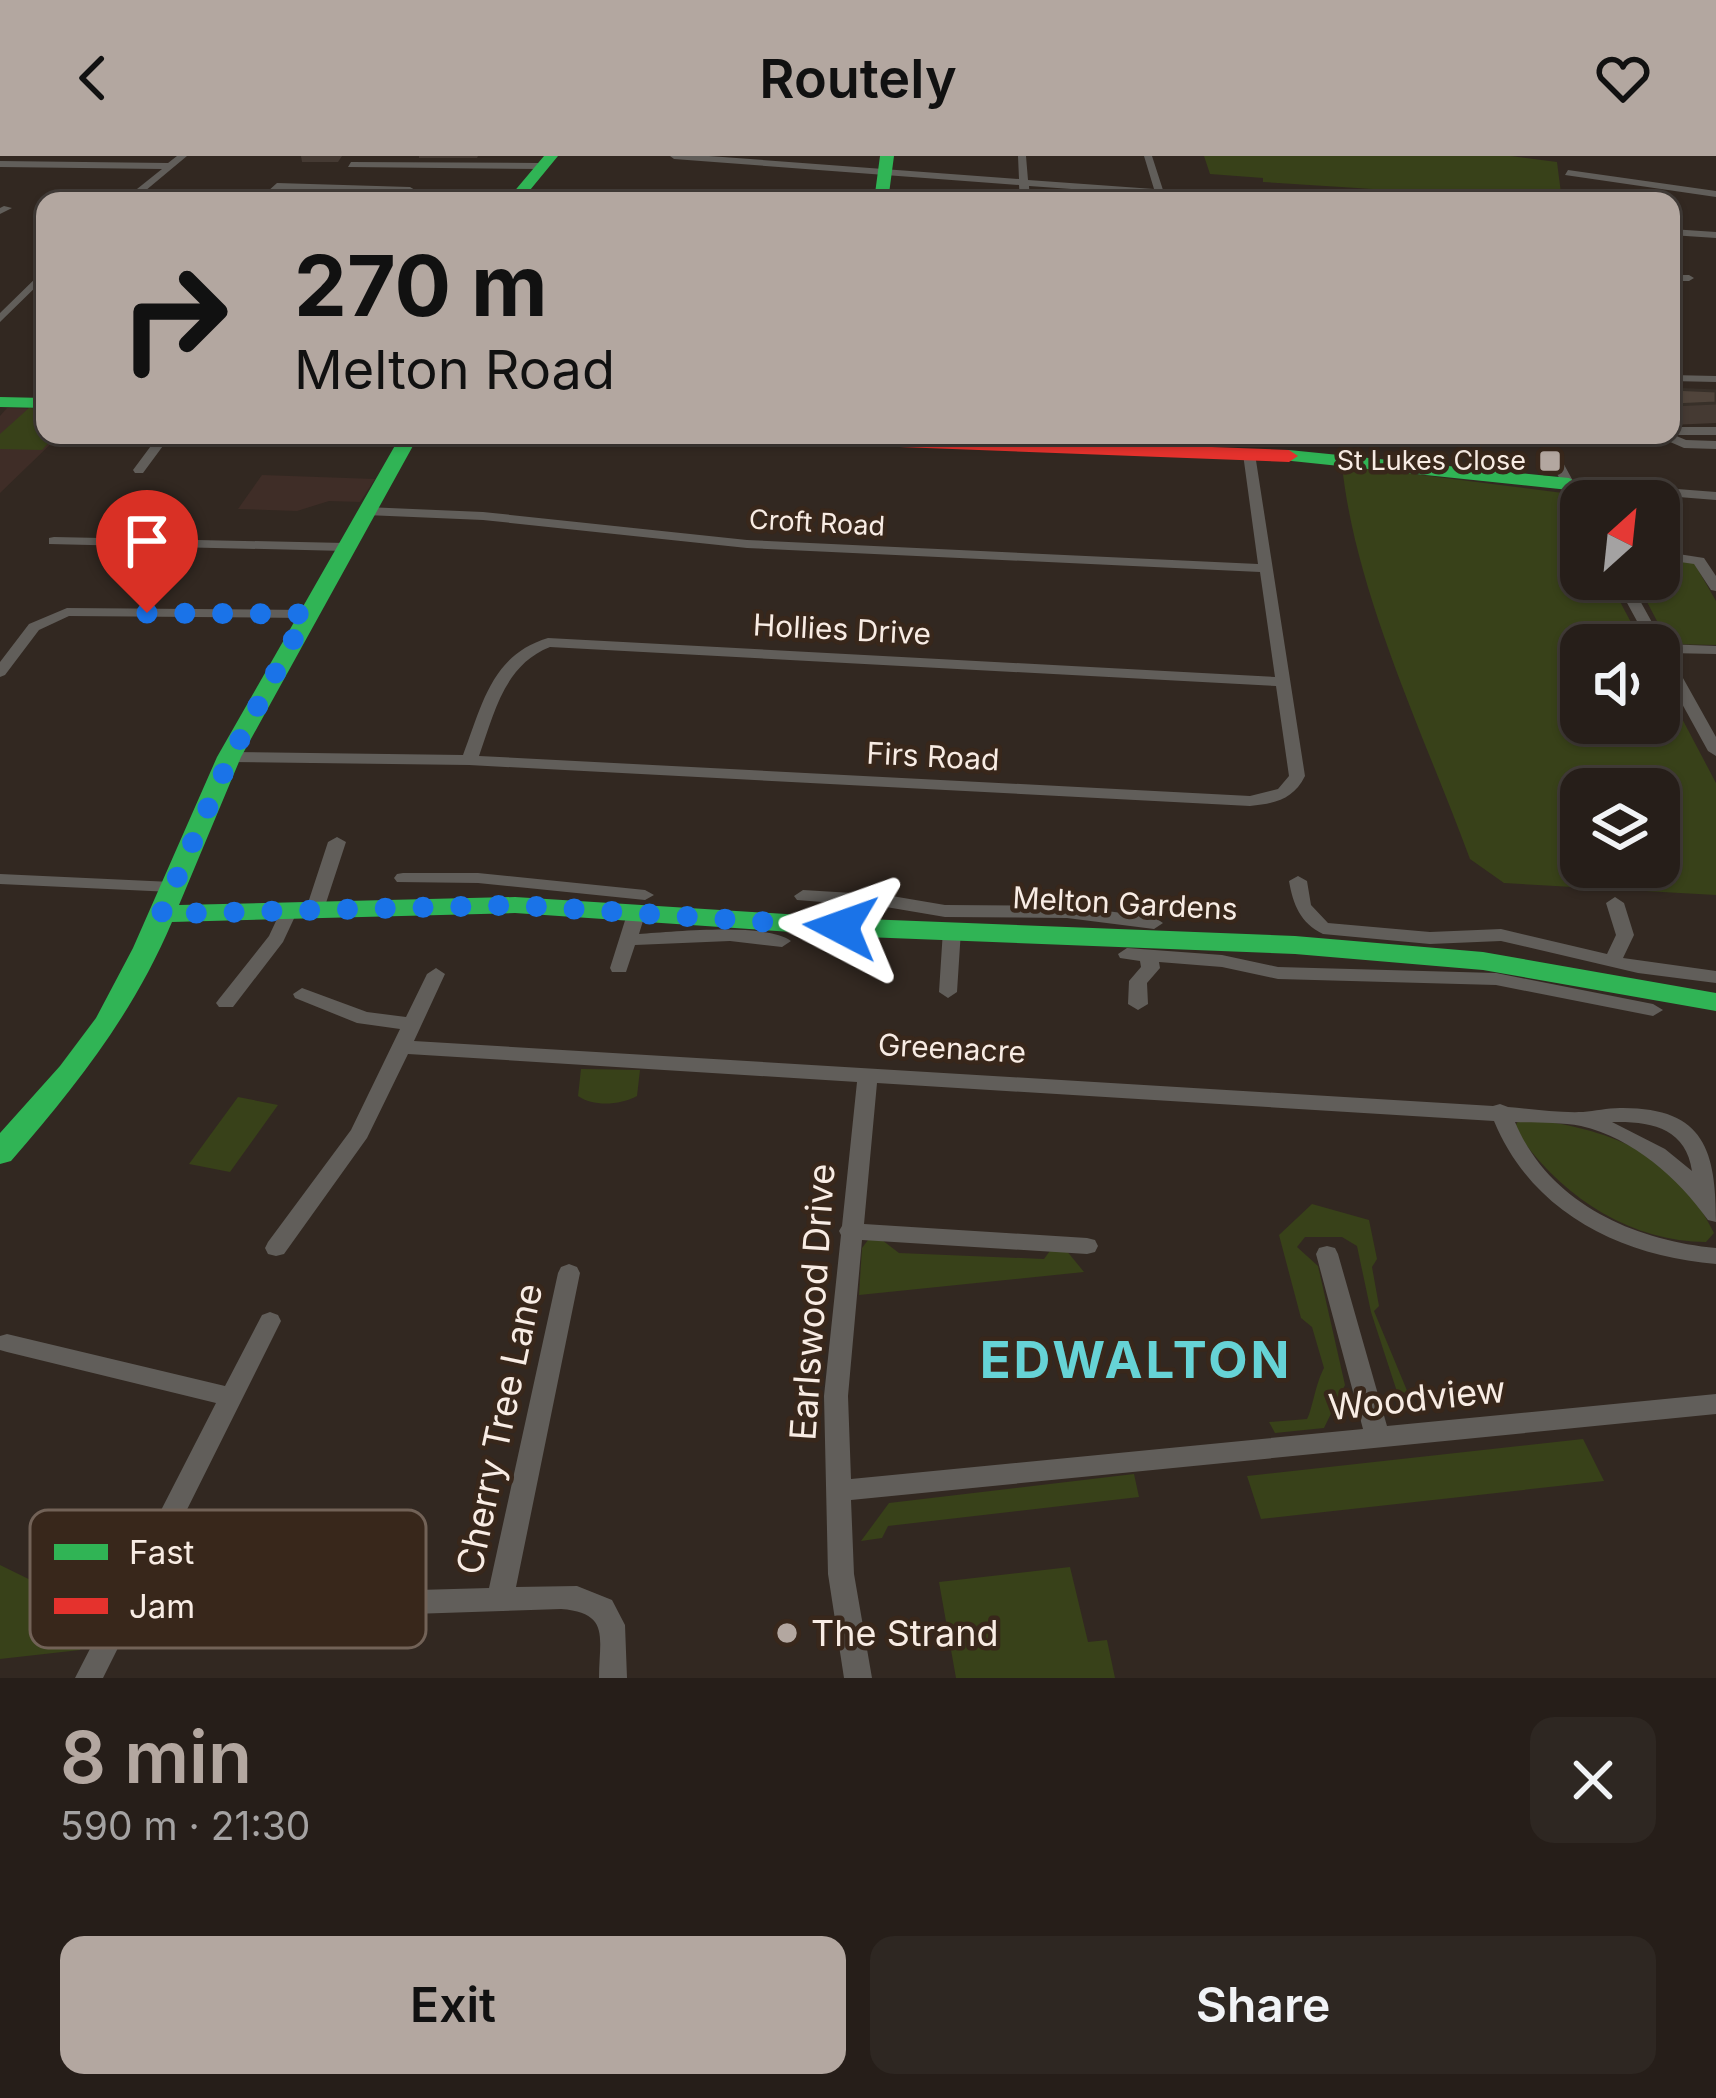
<!DOCTYPE html>
<html lang="en">
<head>
<meta charset="utf-8">
<style>
	:root { --surface:#261e19; --page:#2e2722; --text:#f1f3f6; --muted:#a4a2a2; --line:#423c38; --accent:#b3a7a0 }
	body { margin:0; font-family:Inter,sans-serif; background:var(--page); color:var(--text); height:100vh; display:flex; flex-direction:column; font-size:45px; white-space:nowrap }
	* { box-sizing:border-box; margin:0 }
	p { font-size:39px; color:var(--muted) }
	.icon { flex:none; width:66px; height:66px; fill:none; stroke:currentColor; stroke-width:2; stroke-linecap:round; stroke-linejoin:round }
	.map { position:relative; height:1522px; overflow:hidden }
	.side { display:flex; flex-direction:column; background:var(--surface); flex:1 }
	.side>* { flex:none }
	.guide { position:absolute; left:36px; top:36px; width:1644px; height:252px; border-radius:24px; box-shadow:0 3px 9px #0004,0 0 0 3px var(--line); background:#b3a7a0; color:#111; overflow:hidden }
	.needle { width:78px; rotate:27deg }
	.fabs { position:absolute; left:1560px; top:324px; display:grid; gap:24px }
	.fabs a { display:grid; place-items:center; width:120px; height:120px; border-radius:24px; background:var(--surface); box-shadow:0 3px 9px #0004,0 0 0 3px var(--line); font-size:60px }
	.pin { position:absolute; display:grid; place-items:center; width:102px; height:102px; color:#fff; margin:-123px -51px; border-radius:50% 50% 50% 0; rotate:-45deg; box-shadow:0 0 12px #0007 }
	.pin .icon { rotate:45deg }
	.me { position:absolute; width:132px; margin:-66px; rotate:274deg; stroke-linejoin:round; filter:drop-shadow(0 0 9px #0008) }
	.turn { display:flex; align-items:center; gap:42px; height:252px; padding:0 60px; font-size:54px }
	.turn .icon { width:156px; height:156px; stroke-width:2.5 }
	.turn b { display:block; font-size:84px; line-height:102px }
	.round { display:grid; place-items:center; flex:none; width:126px; height:126px; border-radius:24px; background:var(--page) }
	.summary { display:flex; align-items:center; justify-content:space-between; height:204px; padding:0 60px }
	h1 { font-size:72px; font-weight:600; line-height:90px; color:var(--accent) }
	.cta { display:flex; gap:24px; margin-top:auto; padding:24px 60px }
	.cta a { flex:1; height:138px; border-radius:24px; background:var(--accent); color:#111; font-size:48px; font-weight:600; line-height:138px; text-align:center }
	.cta a+a { background:var(--page); color:var(--text) }
	header { display:flex; justify-content:space-between; align-items:center; height:156px; padding:0 60px; background:var(--accent); color:#111; font-size:54px; font-weight:600 }
	.map>svg:first-child { display:block }
</style>
</head>
<body>
<header><svg class="icon" aria-label="back" viewBox="0 0 24 24"><path d="M15 5l-7 7 7 7"/></svg>Routely<svg class="icon" aria-label="heart" viewBox="0 0 24 24"><path d="M12 20l-8-8c-3-5 5-10 8-4 3-6 11-1 8 4z"/></svg></header>
<div class="map">
<svg width="1716" height="1522" viewBox="0 0 1716 1522">
	<rect width="100%" height="100%" fill="#322821"/>
	<!-- education -->
	<path fill="#3f2d27" d="M7,252l38,1v26h15l-60,58v-77z
		M262,319l113,4 -15,23 -31,-1 -32,10 -59,-2z"/>
	<!-- green -->
	<path fill="#384119" fill-rule="evenodd" d="M1204,0h307l46,6 5,39 -299,-19v-4l-53,-4z
		M29,252l16,1v26h11l-14,15 -42,-1v-15z
		M1342,309l221,28 18,34v52h27l35,66h-62v78h78v-48l57,108v112l-212,-12 -34,-24c-45,-122 -115,-266 -128,-394zM1581,633h78v78h-78z
		M1659,404l34,1 23,40v44l-47,-1 -34,-65h24z
		M581,913l59,1 -3,26c-17,9 -43,11 -59,0z
		M238,941l40,8 -48,67 -41,-8z
		M1520,962c87,10 154,32 194,115l-8,9c-80,-1 -149,-49 -192,-114z
		M1312,1048l57,16 8,39 -5,8 7,39 -5,5 34,82 -7,11 -30,-92 -14,-66 -15,-9h-37l-8,10 21,19 27,119 -21,43 -49,5 -6,-11 38,-3c5,-8 8,-34 17,-51l-12,-41 -11,-9 -22,-83z
		M868,1084h14l17,13 145,6 8,-11 14,2 18,22 -225,23 3,-47z
		M1583,1283l21,42 -343,38 -14,-43z
		M1134,1318l5,23 -251,29 -6,12 -21,3 28,-38z
		M0,1409l100,49 -20,36 -80,9z
		M1070,1411l18,75 19,-2 8,38h-159l-17,-96z"/>
	<g fill="none" stroke-linecap="round" stroke-linejoin="round">
		<!-- street -->
		<path fill="#615e5a" fill-rule="evenodd" d="M177,0h10l-54,45h-11l40,-32 -162,-2v-6l168,2z
			M670,0h39l310,23 -1,-23h8l2,24 126,9 -10,-33h8l11,34 106,8 5,3 -109,-5 2,5h-10l-1,-6 -127,-9 1,15h-10l-1,-16 -345,-26z
			M351,6l189,1 5,3 -5,3 -192,-2z
			M1568,14l148,21v6l-151,-22z
			M277,27l133,4 5,3 -5,3 -131,-4 -12,12h-10z
			M4,50l8,2 -12,6v-6z
			M1671,73l45,3v6l-45,-3z
			M45,113v9l-45,44v-9z
			M1671,119h18l5,3 -5,3h-18z
			M1671,219l45,1v6l-45,-1z
			M1671,271h45v8h-42l12,5 30,1v8l-32,-1 -23,-10 -2,-3h12z
			M159,279h12l-28,38h-8l-2,-3z
			M1536,279h12l25,46 143,11v8l-138,-11 7,12h-4v9l-5,-1z
			M1249,294l6,4 50,322c-12,24 -30,27 -55,30l-781,-41 -240,-3 -8,-5 8,-5 234,3c19,-49 28,-100 85,-117l727,39 -15,-105 -513,-24 -264,-28 -117,-5 -7,-4 7,-4 117,5 264,28 511,24 -15,-110zM550,491l726,39 13,90 -11,13 -28,7 -771,-40c15,-42 25,-91 71,-109z
			M54,381l291,6 7,4 -7,4 -296,-7v-6z
			M1659,395l45,7 12,18v15l-5,-1 -17,-26 -35,-5z
			M1614,423h14l36,65 52,2v8l-47,-1 47,84v19l-8,-5 -49,-89v-17h-9z
			M67,452l240,2 7,4 -7,4 -238,-2 -30,14 -34,45 -5,2v-15l29,-38z
			M337,681l9,5 -22,67 -9,6 -6,-2 -3,-4 22,-67z
			M403,717h75l167,17 9,5 -9,5 -167,-17 -81,-1 -3,-4 3,-4z
			M0,718l172,8 9,5 -9,5 -172,-8z
			M1298,720l9,5 4,24 17,18 102,9 71,-3 106,25 9,-19 -10,-32 9,-6 9,6 10,32 -11,23 93,13v12l-78,-10 -137,-32 -71,3 -107,-10c-23,-11 -30,-30 -34,-53z
			M803,734l83,5 59,10 122,1 87,11 9,6 -9,6 -87,-11 -122,-1 -59,-10 -89,-7 -3,-4z
			M289,748l9,6 -15,32 -50,65h-14l-3,-4 3,-4 50,-63 14,-30z
			M637,749l9,6 -7,23c35,-2 126,-12 152,7l-9,6 -52,-6 -95,4 -9,27h-14l-2,-4 18,-57z
			M952,768l9,6 -4,62 -9,6 -9,-6 4,-62z
			M1127,792l95,7 56,12 218,6 157,31 10,6 -10,6 -157,-31 -218,-6 -56,-12 -63,-5 1,6 -13,15 1,21 -10,6 -10,-6 1,-23 12,-14 -1,-6 -20,-3 -2,-4z
			M436,812l9,6 -31,67 1079,65 7,-2 8,3c24,2 50,6 75,5 12,-1 24,-4 37,-4 85,-1 96,43 96,114l-8,-2c-30,-42 -75,-82 -127,-94 -21,-4 -45,-3 -66,-4 34,81 118,118 201,126v16c-95,-8 -184,-51 -222,-143l-617,-38 -13,141 223,14 8,2 3,6 -3,6 -8,2 -225,-14 -14,156 3,83 512,-50 -47,-175 3,-6 8,-2 8,2 3,6 49,172 329,-32v20l-865,86 3,74 18,104h-28l-16,-104 -4,-178 17,-161 -2,-4 3,-5 15,-144 -449,-28 -41,84 -83,116 -8,2 -8,-2 -3,-6 3,-6 83,-112 49,-101 -43,-6 -62,-25 -2,-4 9,-6 65,24 39,5 21,-43zM1612,966c39,-1 74,6 80,49l-27,-22z
			M569,1108l8,3 3,6 -64,314 61,-1 35,14 13,25 2,53h-28c0,-40 12,-65 -38,-69l-179,6 -9,-4 -4,-8 4,-8 9,-4 107,-3 69,-315 3,-6z
			M270,1156l8,3 3,6 -178,357h-28l141,-275 -209,-51 -7,-2v-14l7,-2 218,52 37,-71z"/>
		<!-- fast -->
		<path fill="#30b455" fill-rule="evenodd" d="M544,0h14l-37,45h-15z
			M880,0h14l-6,45h-14z
			M0,241l45,1v10l-45,-1z
			M401,279h18l-178,322 -62,148 336,-8 350,22 430,17 188,16 233,41v18l-233,-41 -188,-16 -430,-17 -350,-24 -343,9c-39,92 -96,164 -161,239l-11,3v-31l60,-67 36,-48 37,-70 84,-191z
			M1289,294l280,28 10,6 -10,6 -287,-30v-8z"/>
		<!-- jam -->
		<path fill="#e5322d" fill-rule="evenodd" d="M735,279h153l401,15 9,6 -9,6 -545,-21z"/>
	</g>
	<!-- wall -->
	<path fill="#453a33" d="M301,0h41l-4,6h-36z
		M419,0h59l-1,2h-58z
		M1671,233l45,2v32l-45,2z
		M1659,653l21,18 -5,16 -16,-1z"/>
	<!-- building -->
	<path fill="#50443b" stroke="#383029" stroke-width="3" d="M1671,233l45,2v12l-43,2 -2,-3z
		M1659,653l14,1 7,17 -21,-1z"/>
	<g fill="none" stroke-linecap="round" stroke-linejoin="round">
		<!-- route -->
		<path stroke="#1a73e8" stroke-width="21" stroke-dasharray="0 37.8" d="M147,457l160,1 -77,144 -69,156 354,-9 326,22"/>
	</g>
	<!-- markers -->
	<g fill="#b3a7a0" stroke="#38271b" stroke-width="4.5">
		<rect x="1538" y="293" width="24" height="24" rx="6"/>
		<circle cx="787" cy="1477" r="12"/>
	</g>
	<g text-anchor="middle" stroke-width="9" stroke-linejoin="round" paint-order="stroke">
		<!-- far-poi labels -->
		<g font-size="27" fill="#f8ece4" stroke="#38271b" text-anchor="end">
			<text x="1526" y="314">St Lukes Close</text>
		</g>
		<!-- far-street labels -->
		<g font-size="27" fill="#f8ece4" stroke="#38271b">
			<text transform="translate(817 367) rotate(3)" y="9">Croft Road</text>
		</g>
		<!-- street labels -->
		<g font-size="30" fill="#f8ece4" stroke="#38271b">
			<text transform="translate(842 474) rotate(3)" y="10">Hollies Drive</text>
			<text transform="translate(933 601) rotate(3)" y="10">Firs Road</text>
			<text transform="translate(1125 748) rotate(3)" y="10">Melton Gardens</text>
			<text transform="translate(952 893) rotate(3)" y="10">Greenacre</text>
		</g>
		<!-- near-street labels -->
		<g font-size="36" fill="#f8ece4" stroke="#38271b">
			<text transform="translate(812 1146) rotate(-86)" y="13">Earlswood Drive</text>
			<text transform="translate(1417 1242) rotate(-6)" y="13">Woodview</text>
			<text transform="translate(499 1273) rotate(-78)" y="13">Cherry Tree Lane</text>
		</g>
		<!-- near-poi labels -->
		<g font-size="36" fill="#f8ece4" stroke="#38271b" text-anchor="start">
			<text x="811" y="1490">The Strand</text>
		</g>
		<!-- near-district labels -->
		<g font-size="51" font-weight="bold" letter-spacing="3" fill="#66d3d6" stroke="#38271b">
			<text x="1136" y="1222">EDWALTON</text>
		</g>
	</g>
	<!-- legend -->
	<rect x="30" y="1354" width="396" height="138" rx="18" fill="#38271b" stroke="#726257" stroke-width="3"/>
	<rect x="54" y="1388" width="54" height="16" fill="#30b455"/>
	<rect x="54" y="1442" width="54" height="16" fill="#e5322d"/>
	<g font-size="33" fill="#f8ece4">
		<text x="129" y="1408">Fast</text>
		<text x="129" y="1462">Jam</text>
	</g>
</svg>
<div class="fabs">
<a><svg class="needle" viewBox="-14 -14 28 28"><path d="M0-13l5 13h-10z" fill="#e53935"/><path d="M0 13l5-13h-10z" fill="#a4a2a2"/></svg></a>
<a><svg class="icon" aria-label="sound" viewBox="0 0 24 24"><path d="M4 9h4l5-4v14l-5-4H4zM17 9q2 3 0 6"/></svg></a>
<a><svg class="icon" aria-label="layers" viewBox="0 0 24 24"><path d="M12 4l9 5-9 5-9-5zM3 14l9 5 9-5"/></svg></a>
</div>
<div class="pin" style="left:147px;top:457px;background:#d93025"><svg class="icon" aria-label="arrive" viewBox="0 0 24 24"><path d="M6 21V4h12l-3 4 3 4H6"/></svg></div>
<svg class="me" style="left:841px;top:771px" viewBox="-20 -20 40 40"><path d="M0-17L14 15 0 8-14 15z" fill="#1a73e8" stroke="#fff" stroke-width="4"/></svg>
<div class="guide">
<div class="turn"><svg class="icon" aria-label="right" viewBox="0 0 24 24"><path d="M7 20v-9h11M14 6l5 5-5 5"/></svg><div><b>270 m</b>Melton Road</div></div>
</div>
</div>
<section class="side">
<div class="summary"><div><h1>8 min</h1><p>590 m · 21:30</p></div><a class="round"><svg class="icon" aria-label="close" viewBox="0 0 24 24"><path d="M6 6l12 12M18 6L6 18"/></svg></a></div>
<div class="cta"><a>Exit</a><a>Share</a></div>
</section>
</body>
</html>
